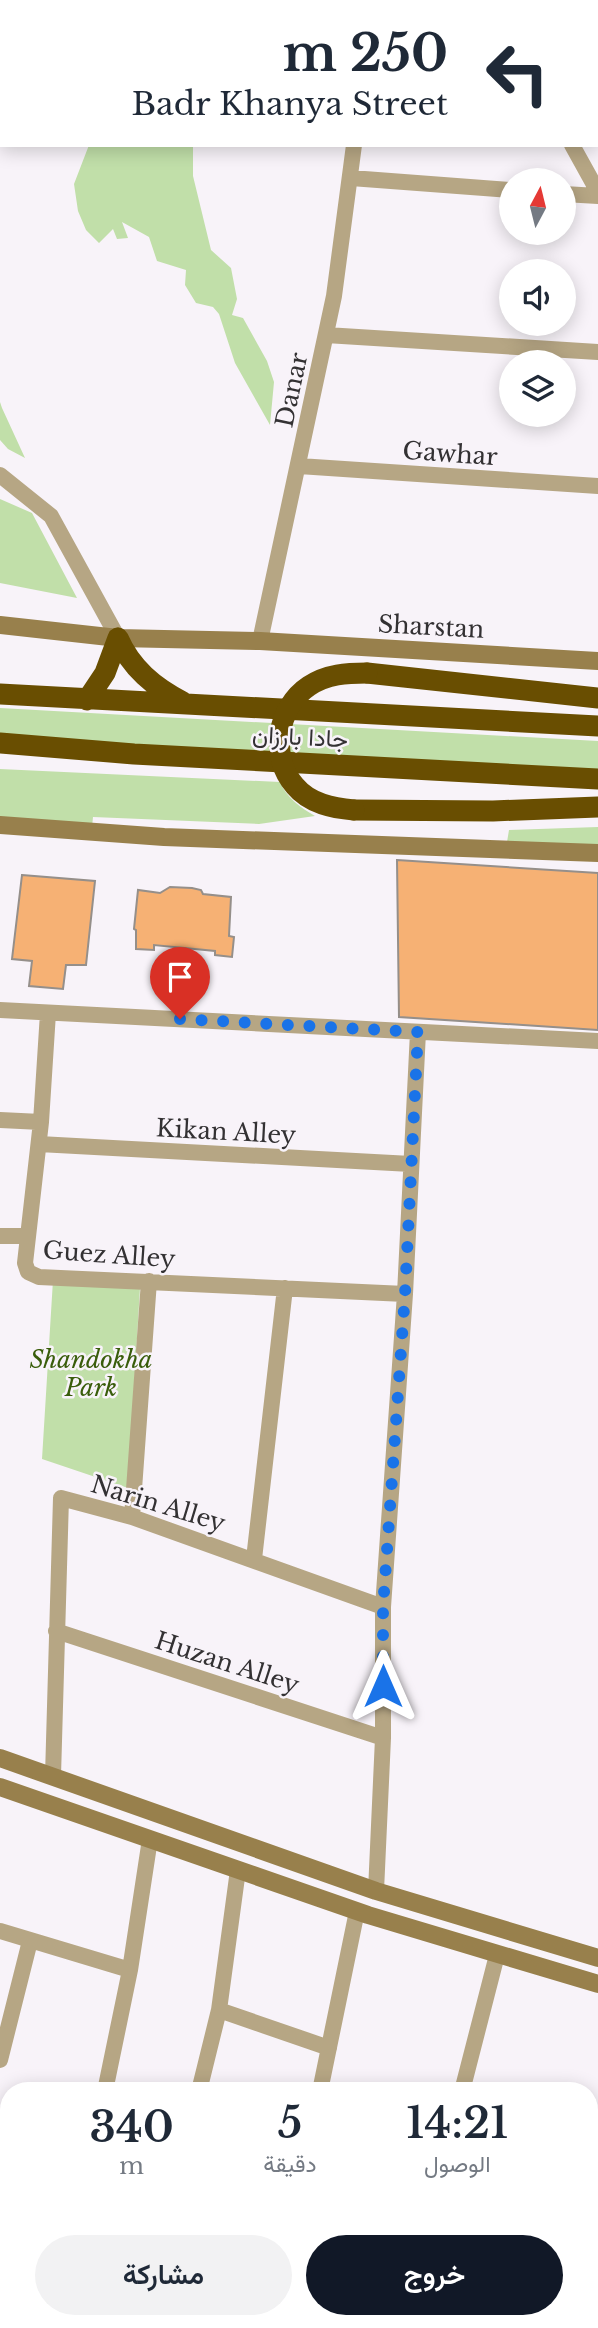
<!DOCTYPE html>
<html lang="ar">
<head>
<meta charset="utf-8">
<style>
	:root { --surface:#fff; --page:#f2f2f3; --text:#1f2937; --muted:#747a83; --accent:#111827 }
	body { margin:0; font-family:"Libre Baskerville",Vazirmatn,serif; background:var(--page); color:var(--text); direction:rtl; height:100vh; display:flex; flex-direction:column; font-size:26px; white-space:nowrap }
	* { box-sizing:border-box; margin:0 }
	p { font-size:23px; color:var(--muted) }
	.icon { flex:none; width:38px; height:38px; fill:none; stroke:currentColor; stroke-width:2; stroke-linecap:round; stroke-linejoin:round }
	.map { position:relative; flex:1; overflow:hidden; direction:ltr }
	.drawer { position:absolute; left:0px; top:2082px; width:598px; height:247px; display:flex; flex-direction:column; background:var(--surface); border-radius:28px 28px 0 0; box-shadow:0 4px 18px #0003; direction:rtl }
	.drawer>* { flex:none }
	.top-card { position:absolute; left:0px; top:0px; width:598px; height:147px; box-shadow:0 4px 18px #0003; direction:rtl; background:#fff; color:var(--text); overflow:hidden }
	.needle { width:46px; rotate:7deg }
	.tools { position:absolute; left:499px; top:168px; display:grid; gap:14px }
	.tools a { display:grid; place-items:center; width:77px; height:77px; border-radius:50%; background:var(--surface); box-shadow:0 4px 18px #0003; font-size:35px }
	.pin { position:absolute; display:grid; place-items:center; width:60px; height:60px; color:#fff; margin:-72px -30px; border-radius:50% 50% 50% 0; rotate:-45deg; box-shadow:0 0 7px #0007 }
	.pin .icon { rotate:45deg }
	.me { position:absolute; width:77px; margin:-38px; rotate:0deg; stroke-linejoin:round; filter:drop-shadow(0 0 5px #0008) }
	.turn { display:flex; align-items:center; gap:24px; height:147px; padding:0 35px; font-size:32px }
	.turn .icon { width:91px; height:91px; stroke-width:2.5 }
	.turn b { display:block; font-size:49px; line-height:60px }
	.eta { display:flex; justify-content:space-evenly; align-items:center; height:119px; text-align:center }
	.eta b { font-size:42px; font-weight:600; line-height:49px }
	.primary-button { display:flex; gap:14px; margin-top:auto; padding:14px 35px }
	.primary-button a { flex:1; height:80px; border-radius:42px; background:var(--accent); color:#fff; font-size:28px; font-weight:600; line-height:80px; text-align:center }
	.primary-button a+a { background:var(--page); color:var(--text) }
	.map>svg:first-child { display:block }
</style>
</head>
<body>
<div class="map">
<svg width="598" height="2328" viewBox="0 0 598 2328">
	<rect width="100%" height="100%" fill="#f8f3f9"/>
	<!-- green -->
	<path fill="#c1dfa9" d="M89,145h104v31l18,74 20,18 6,31 -5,16 11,3 24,43 7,21 -4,43 -35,-62 -16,-49 -6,-7 -17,-4 -11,-18 1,-15 -29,-9 -8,-24 -27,-15 6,16 -11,1 -4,-10 -14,14 -13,-13 -8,-19 -4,-27z
		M0,402l2,6 23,50 -17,-9 -8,-9z
		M0,499l32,14 45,85 -77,-15z
		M0,708l598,33v29l-437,-22 -161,-14z
		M0,769l280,13c6,15 21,26 35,34l-56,8 -166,-7 -1,10 -92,-5z
		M598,827v18l-91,-3 2,-12z
		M53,1280l87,8 -12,200 -86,-29z"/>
	<!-- building -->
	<path fill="#f6b174" stroke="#958f8a" stroke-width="2" d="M397,860l201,13v157l-199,-13z
		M22,875l73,6 -9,84h-20l-3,24 -34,-3 3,-25 -20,-2z
		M170,887l22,1 9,2 2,4 28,3 -2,39 5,1 -2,20 -17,-2v-4l-61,-6v5l-18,-1v-19l-2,-1 4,-39 22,3z"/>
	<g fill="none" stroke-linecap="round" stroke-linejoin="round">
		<!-- street -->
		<path stroke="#b6a684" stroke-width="16" d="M572,145l26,47
			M351,178l160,12
			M564,194l34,2
			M326,335l272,17
			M299,466l299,20
			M0,475l51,41 67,122
			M260,641l74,-345 20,-151
			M0,1010l598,31
			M48,1013l-7,109 -16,141 3,9 11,5 366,17
			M0,1120l41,2
			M39,1144l372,20
			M0,1236h28
			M132,1517l17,-236
			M254,1559l31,-271
			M56,1631l327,107
			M53,1776l8,-278 71,19 251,90
			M376,1891l7,-153v-131l22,-313 13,-262
			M0,1931l130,39
			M219,2010l110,38
			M0,2060l30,-119
			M105,2091l25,-121 20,-131
			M199,2091l20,-81 19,-140
			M320,2091l37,-180
			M462,2091l35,-136
			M0,2232l9,2
			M405,2320l1,8
			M474,2320l1,8
			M80,2328l2,-8"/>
		<!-- secondary -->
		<path stroke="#98804c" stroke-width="18" d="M0,625l118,13 142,3 338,20
			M0,825l164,12 434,16
			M0,1758l376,133 222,67
			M0,1787l368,128 230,69"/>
		<!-- highway -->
		<path stroke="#694e01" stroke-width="21" d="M118,638c13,30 36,49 65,64
			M367,673l231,25
			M0,694l598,32
			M87,700l18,-27 13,-35
			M0,743l134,11 464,25
			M354,810l139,1 105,-4"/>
		<!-- highway-bridge -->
		<path stroke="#694e01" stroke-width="21" d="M354,810c-21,-2 -44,-6 -59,-24 -26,-29 -18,-79 14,-100 18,-12 38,-13 58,-13"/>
	</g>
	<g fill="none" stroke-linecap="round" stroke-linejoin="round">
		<!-- route -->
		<path stroke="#1a73e8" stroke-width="12" stroke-dasharray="0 21.6" d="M180,1019l238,13 -13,262 -22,313v79"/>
	</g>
	<g text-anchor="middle" stroke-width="5" stroke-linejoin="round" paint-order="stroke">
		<!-- street labels -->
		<g font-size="24" fill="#333133" stroke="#f8f3f9">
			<text transform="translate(292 390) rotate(-78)" y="8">Danar</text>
			<text transform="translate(450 454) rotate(4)" y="8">Gawhar</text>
			<text transform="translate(431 627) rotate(3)" y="8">Sharstan</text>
			<text transform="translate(300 737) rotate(3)" y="8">جادا بارزان</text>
			<text transform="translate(226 1132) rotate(3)" y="8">Kikan Alley</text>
			<text transform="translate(109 1255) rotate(4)" y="8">Guez Alley</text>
			<text transform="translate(158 1504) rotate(17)" y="8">Narin Alley</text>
			<text transform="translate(227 1663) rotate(18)" y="8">Huzan Alley</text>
		</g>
		<!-- park labels -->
		<g font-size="24" font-style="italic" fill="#395d0b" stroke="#f8f3f9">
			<text x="91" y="1368">Shandokha<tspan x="91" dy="28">Park</tspan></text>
		</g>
	</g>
</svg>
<div class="tools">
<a><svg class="needle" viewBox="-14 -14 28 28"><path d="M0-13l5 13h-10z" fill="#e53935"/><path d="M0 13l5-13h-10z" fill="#747a83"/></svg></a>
<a><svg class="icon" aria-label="sound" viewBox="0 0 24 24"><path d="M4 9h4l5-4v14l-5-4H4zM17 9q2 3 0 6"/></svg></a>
<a><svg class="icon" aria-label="layers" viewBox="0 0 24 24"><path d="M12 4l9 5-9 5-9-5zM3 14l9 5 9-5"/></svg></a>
</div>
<div class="pin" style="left:180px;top:1019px;background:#d93025"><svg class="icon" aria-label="arrive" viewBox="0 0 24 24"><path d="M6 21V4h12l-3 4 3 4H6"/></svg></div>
<svg class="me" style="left:383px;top:1686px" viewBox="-20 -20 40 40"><path d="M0-17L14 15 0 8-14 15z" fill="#1a73e8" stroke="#fff" stroke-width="4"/></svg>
<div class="top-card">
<div class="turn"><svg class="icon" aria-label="left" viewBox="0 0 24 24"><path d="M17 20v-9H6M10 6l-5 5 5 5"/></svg><div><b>250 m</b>Badr Khanya Street</div></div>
</div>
<section class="drawer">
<div class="eta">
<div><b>14:21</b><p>الوصول</p></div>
<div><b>5</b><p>دقيقة</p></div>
<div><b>340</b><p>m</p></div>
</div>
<div class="primary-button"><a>خروج</a><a>مشاركة</a></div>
</section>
</div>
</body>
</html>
